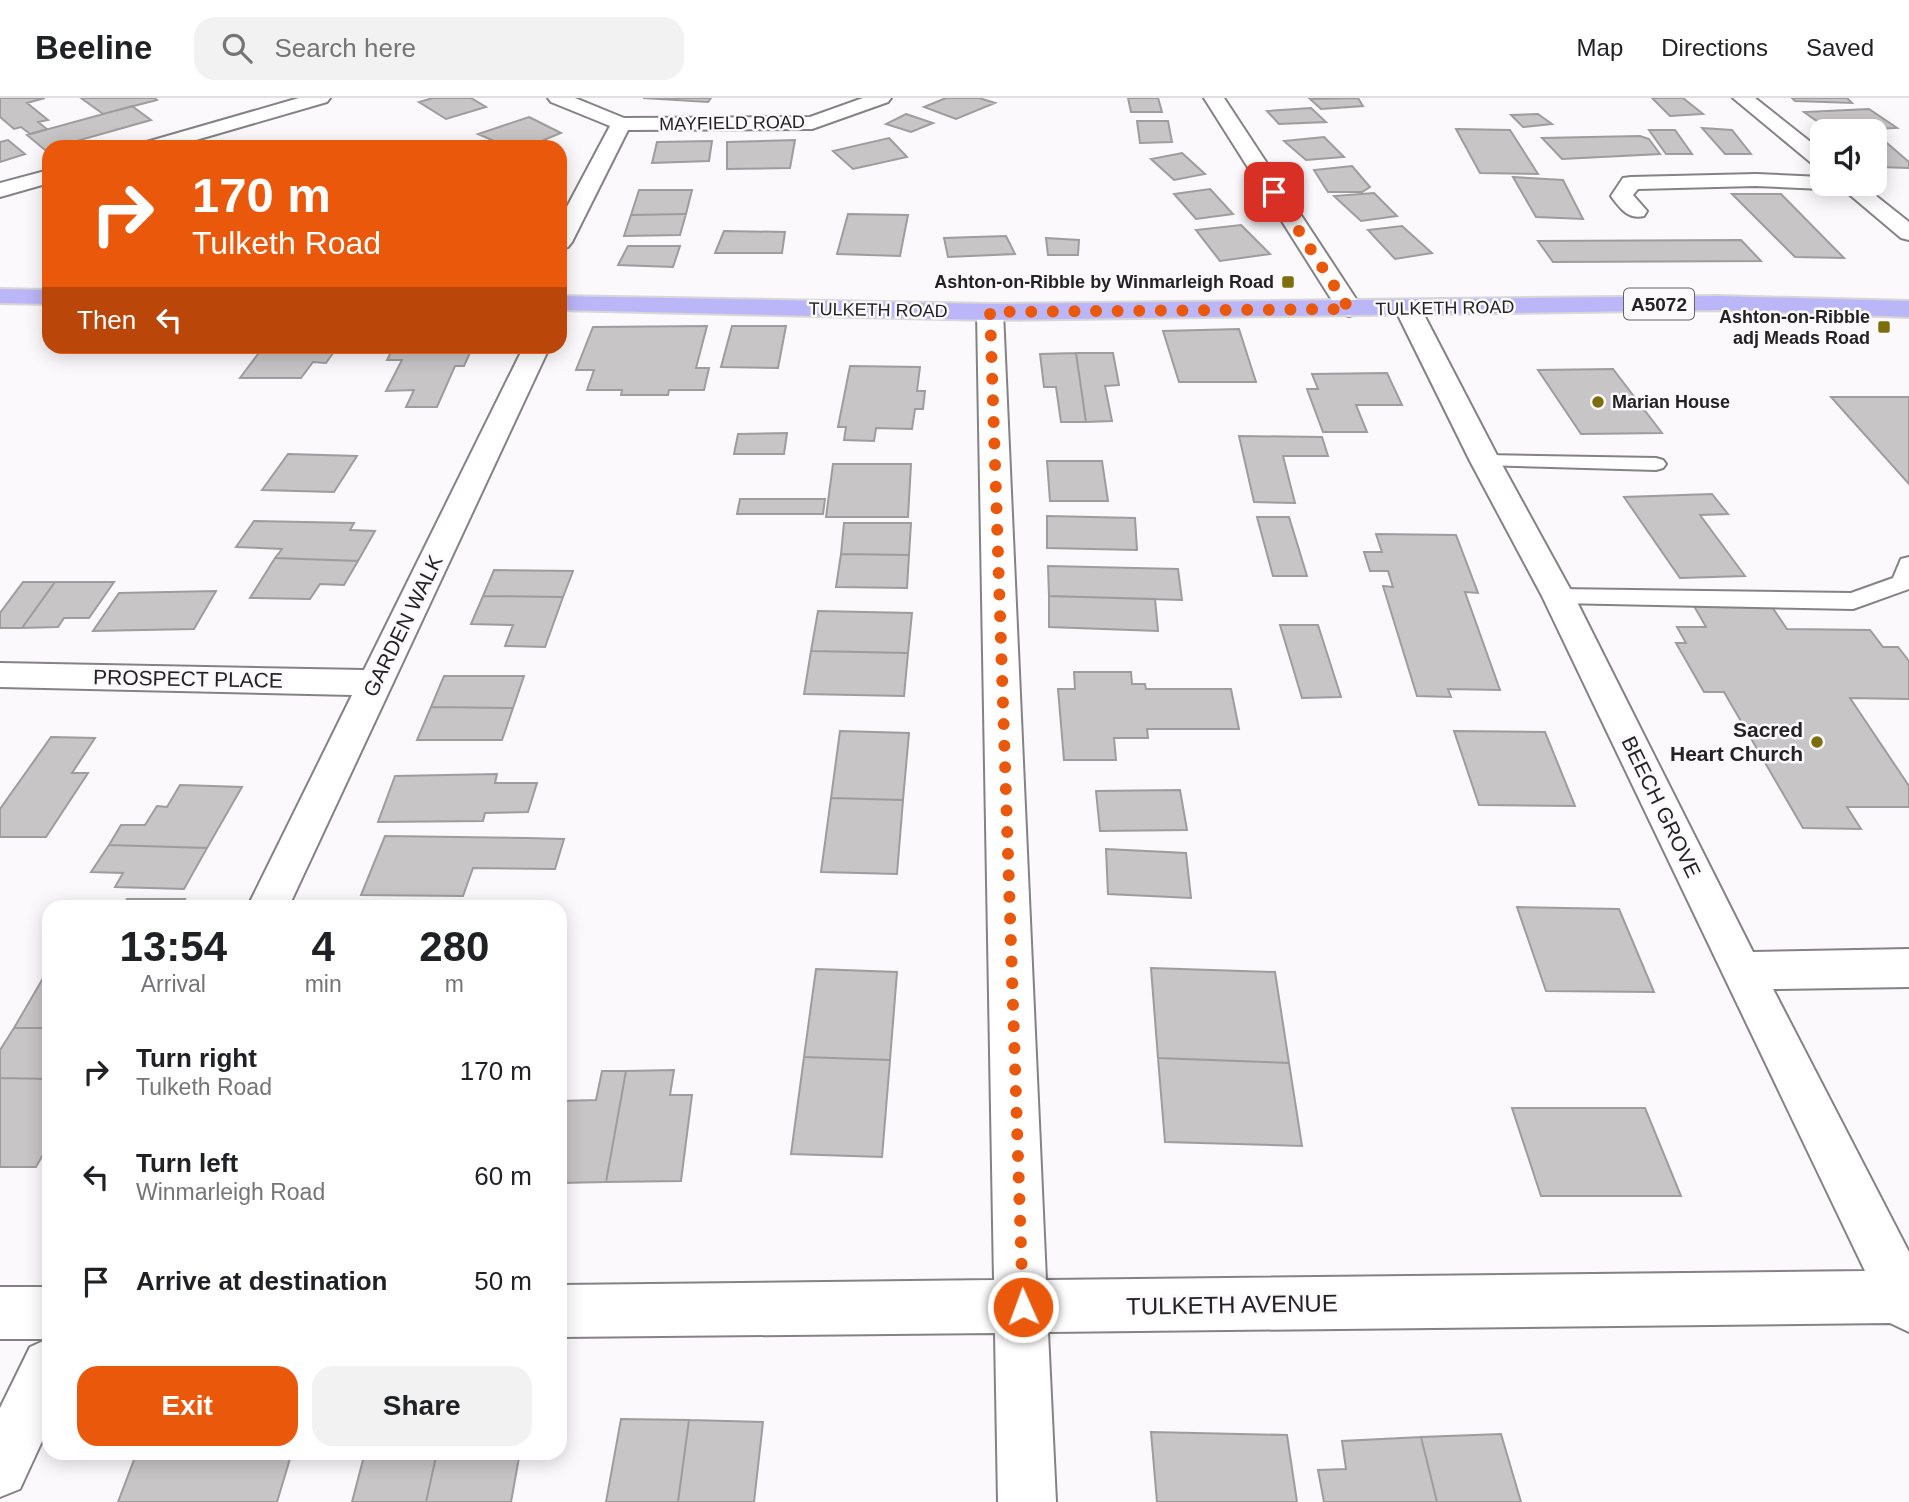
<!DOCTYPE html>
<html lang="en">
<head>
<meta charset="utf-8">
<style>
	:root { --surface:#fff; --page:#f2f2f2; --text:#202124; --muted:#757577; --line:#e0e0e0; --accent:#ea580c }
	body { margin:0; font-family:Helvetica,sans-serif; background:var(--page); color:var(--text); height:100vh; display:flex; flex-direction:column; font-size:26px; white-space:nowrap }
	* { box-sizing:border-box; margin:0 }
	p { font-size:23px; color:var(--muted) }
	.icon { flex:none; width:38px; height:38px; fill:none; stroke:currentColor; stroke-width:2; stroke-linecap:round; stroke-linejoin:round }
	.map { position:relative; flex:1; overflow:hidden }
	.details { position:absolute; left:42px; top:802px; width:525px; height:560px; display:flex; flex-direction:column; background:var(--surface); border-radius:21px; box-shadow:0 4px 18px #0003 }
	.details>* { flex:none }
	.guide { position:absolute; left:42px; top:42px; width:525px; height:214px; border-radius:21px; box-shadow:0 4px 18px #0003; background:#ea580c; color:#fff; overflow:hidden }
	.controls { position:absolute; left:1810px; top:21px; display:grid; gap:14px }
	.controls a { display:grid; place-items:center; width:77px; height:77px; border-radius:14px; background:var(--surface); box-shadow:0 4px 18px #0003; font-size:35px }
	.pin { position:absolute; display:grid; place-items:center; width:60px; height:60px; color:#fff; margin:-30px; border-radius:14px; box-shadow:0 4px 10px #0006 }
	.me { position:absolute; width:77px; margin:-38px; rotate:358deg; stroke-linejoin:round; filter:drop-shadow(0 0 5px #0008) }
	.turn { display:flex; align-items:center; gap:24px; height:147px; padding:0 35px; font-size:32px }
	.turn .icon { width:91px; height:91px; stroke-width:2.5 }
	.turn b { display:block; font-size:49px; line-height:60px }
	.then { display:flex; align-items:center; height:66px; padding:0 35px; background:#0003; gap:14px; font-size:26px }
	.eta { display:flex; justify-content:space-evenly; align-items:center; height:119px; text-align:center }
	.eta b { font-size:42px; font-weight:600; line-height:49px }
	.cta { display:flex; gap:14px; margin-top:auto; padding:14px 35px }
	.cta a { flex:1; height:80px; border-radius:21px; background:var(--accent); color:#fff; font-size:28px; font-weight:600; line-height:80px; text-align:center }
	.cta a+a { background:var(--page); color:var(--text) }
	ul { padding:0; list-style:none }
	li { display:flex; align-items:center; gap:21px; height:105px; padding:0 35px }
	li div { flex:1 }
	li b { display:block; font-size:26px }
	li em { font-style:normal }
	header { display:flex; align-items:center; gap:42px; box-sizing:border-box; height:98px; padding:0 35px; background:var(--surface); border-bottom:2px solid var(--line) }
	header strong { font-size:33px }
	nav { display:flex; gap:38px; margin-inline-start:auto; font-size:24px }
	.search { width:490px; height:63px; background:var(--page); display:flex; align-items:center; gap:18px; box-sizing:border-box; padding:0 24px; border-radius:21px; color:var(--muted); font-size:26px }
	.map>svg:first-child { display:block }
</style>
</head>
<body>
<header>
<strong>Beeline</strong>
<div class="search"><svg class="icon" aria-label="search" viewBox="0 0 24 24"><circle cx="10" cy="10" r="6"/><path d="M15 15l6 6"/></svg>Search here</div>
<nav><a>Map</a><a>Directions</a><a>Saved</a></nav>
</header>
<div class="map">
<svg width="1909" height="1404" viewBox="0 0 1909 1404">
	<rect width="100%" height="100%" fill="#fbf9fc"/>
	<!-- building -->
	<path fill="#c8c5c7" stroke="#9f9c9d" stroke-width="2" d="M0,0h45l-18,5 21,17 -10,2 9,7 -17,5 -9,-7 -7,2 -14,-12z
		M81,0h74l2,2 -54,14z
		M433,0h38l15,9 -40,12 -27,-17z
		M643,0h68l-3,4z
		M946,0h33l16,5 -39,16 -32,-12z
		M1128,0h30l4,14h-31z
		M1358,0l5,8 -42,3 -11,-10z
		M1652,0h31l20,16 -33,2z
		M1792,0h55l5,5 -57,-2z
		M132,8l19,14 -106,30 -18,-15z
		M1311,10l15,14 -47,2 -12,-13z
		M1869,11l28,19 -66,3 -27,-19z
		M906,16l27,9 -22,9 -25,-8z
		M1538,16l14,10 -29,3 -12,-12z
		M529,19l32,16 -34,14h-19l-30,-13z
		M1137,23h31l4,21 -32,1z
		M1702,30l30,2 19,24h-26z
		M1456,31l54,1 28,44 -58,-1z
		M1649,32h26l17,24h-26z
		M1640,38l9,3 11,15 -98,5 -20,-21z
		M1324,39l20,20 -38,3 -22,-19z
		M1874,39h6l29,25v6l-31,-1 -4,-3z
		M889,40l18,19 -54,12 -20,-18z
		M8,42l17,14 -25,8v-20z
		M795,42l-5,28 -63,1v-27z
		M712,43l-3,20 -57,2 5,-21z
		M1182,55l23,21 -31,6 -23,-21z
		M1352,68l18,21 -8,5h-34l-14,-22z
		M1513,79l50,3 20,39 -47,-2z
		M1210,91l23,25 -37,5 -22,-25z
		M639,92h53l-6,24 -55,1z
		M1374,95l23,23 -36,5 -27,-25z
		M1732,96h49l63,64 -49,-1z
		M686,116l-6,21 -56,1 7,-21z
		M848,116l60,1 -8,41 -63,-2z
		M1241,127l29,29 -50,7 -24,-31z
		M1402,128l30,27 -37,6 -27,-29z
		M724,133l61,1 -3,21h-67z
		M1006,138l9,18 -67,3 -4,-19z
		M1046,140l33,2 -1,15h-30z
		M1741,142l20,21 -208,1 -15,-21z
		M628,148h52l-7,21 -55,-2z
		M707,228l-11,42h13l-5,22h-35l-1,5h-47l1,-5h-35l7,-20h-18l17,-43z
		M732,228h54l-8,42 -57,-1z
		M1239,231l17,53h-77l-16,-51z
		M264,248h74l-12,17 -13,-1 -12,16h-61z
		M394,248h79l-9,20h-9l-18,41h-31l8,-17 -28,1 16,-31h-15z
		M1076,255h37l6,32 -14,1 7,35 -26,1z
		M1076,255l10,69h-25l-5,-35h-12l-4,-33z
		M850,268l70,1 -3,24h8l-2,18h-8l-3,20 -36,-1 -2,13 -30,-1 2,-13h-8z
		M1613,271l49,64 -81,1 -43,-64z
		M1387,275l15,32h-46l11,27h-44l-16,-43h11l-6,-15z
		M1831,299h78v87z
		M787,335l-3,21h-50l4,-20z
		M1239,338l83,1 6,19h-45l12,47 -41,-1z
		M288,356l69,2 -23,36 -72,-2z
		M1047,363h55l6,40h-58z
		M833,366h78l-3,53h-82z
		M1712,396l16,20 -28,1 45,61 -65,2 -56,-81z
		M740,401h85l-2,15h-86z
		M1047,418l88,2 2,32 -90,-2z
		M1257,419h32l18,59h-34z
		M254,423l100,2 -4,7 25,1 -17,30 -83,-3 7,-9 -46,-2z
		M844,425h67l-2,32 -68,-1z
		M1376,436l80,1 22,58 -13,-1 35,98 -52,-1 3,8 -34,-1 -34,-110 10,1 -5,-16h-18l-6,-19h18z
		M841,456l68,1 -2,33 -71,-1z
		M275,460l83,3 -14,24 -24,-1 -10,15 -60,-1z
		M1048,468l130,3 4,31 -133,-4z
		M494,472l79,1 -10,26 -80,-1z
		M23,484h32l-33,46h-22v-15z
		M55,484h59l-25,36h-25l-6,9 -36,1z
		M216,493l-22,38 -101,2 26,-38z
		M483,498l80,1 -18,50 -40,-1 8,-21 -42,-1z
		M1049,498l106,3 3,32 -109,-4z
		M1694,508l78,1 15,22 83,1 13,17h15l11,14v38l-59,-1 59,88v21h-62l14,22 -58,-1 -79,-136h-20l-28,-49h10l-9,-16h29z
		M818,513l94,2 -4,40 -97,-2z
		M1280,527h38l23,72 -39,1z
		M811,553l97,2 -4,43 -100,-2z
		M1074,574h57l1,12h13l1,5h85l8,40h-92l1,9h-34l2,22h-52l-6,-71h17z
		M444,578h80l-11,32 -82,-1z
		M431,609l82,1 -11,32h-85z
		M840,633l69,2 -6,67 -72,-2z
		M1454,633l91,1 30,74 -96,-1z
		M51,639l44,1 -23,35h16l-42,64h-46v-28z
		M497,676l-2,9h42l-9,29 -43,1 -2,8 -105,1 17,-46z
		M180,687l62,2 -35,61 -98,-3 12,-20h24l12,-19 10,1z
		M1180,692l7,40 -87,1 -4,-40z
		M831,700l72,2 -6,74 -76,-2z
		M385,738l142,2 37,1 -9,30 -82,-1 -10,28 -102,-1z
		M109,747l98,3 -23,41 -69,-2 8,-14 -32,-1z
		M1106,751l80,4 5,45 -83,-4z
		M127,801h58l-4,7h-58z
		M1517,809l102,2 35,83 -108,-1z
		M49,870v60h-35z
		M1151,870l124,4 14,91 -131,-5z
		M816,871l81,3 -7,88 -86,-3z
		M14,930h35v51l-49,-1v-28z
		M804,959l86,3 -8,97 -91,-3z
		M1158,960l131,5 13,83 -137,-4z
		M674,972l-4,25h22l-11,86 -75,1 20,-111z
		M602,973h24l-20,111 -46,1v-82l36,-1z
		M0,980l49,1v65l-13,23h-36z
		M1512,1010h133l36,88h-140z
		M621,1321l68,1 -11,82h-72z
		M689,1322l74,2 -9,80h-76z
		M1151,1334l136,3 10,67h-140z
		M1501,1336l20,68h-84l-16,-65z
		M1421,1339l16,65h-113l-6,-32 28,-1 -4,-28z
		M137,1354h155l-15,50h-159z
		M365,1354h72l-11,50h-74z
		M437,1354h83l-9,50h-85z"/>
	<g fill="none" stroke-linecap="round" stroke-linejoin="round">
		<!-- lane casing -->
		<g stroke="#848285" stroke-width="4">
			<path id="lane" d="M1485,357l171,3 7,2 3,4 -3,4 -7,2 -178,-5 -3,-4 3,-4z
				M1909,459v32l-56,20 -295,-6 -8,-2 -3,-5 3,-5 8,-2 293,4 42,-15 8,-19z"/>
		</g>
		<!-- street casing -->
		<g stroke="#848285" stroke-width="4">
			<path id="street" d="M548,0h27l49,20 186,-1 53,-19h28l-3,4 -76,27 -184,1 -56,112 -4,5 -8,2v-29l50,-94 -59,-24z
				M1204,0h20l138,210 -4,5 -9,3 -9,-3z
				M1733,0h22l67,53v17l-7,-2z
				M1756,76l66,3v7h10l-10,5 -66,-3 -118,3 -5,6 14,16 -3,5c-16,4 -24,-8 -33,-20l12,-18 8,-1z
				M1837,86h24l48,38v18l-8,-2z
				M1408,203l9,3 4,5 79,152 74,135 179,356 156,-3v38l-136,2 136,263v80l-19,-9 -842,9 8,170h-58l-3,-169 -435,4v-52l434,-5 -17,-968 4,-5 9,-3 9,3 4,5 43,968 819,-9 -323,-675 -72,-135 -75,-152 4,-5z
				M524,248h26l-261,560h-41l104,-211 -352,-8v-24l364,7z
				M0,1189h49v139l-29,63 -20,8v-89l30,-61 18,-8h-48z"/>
		</g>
		<!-- secondary casing -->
		<g stroke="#848285" stroke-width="4">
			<path id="secondary" d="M299,0h31l-3,4 -155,45h-32l3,-4z
				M49,72v13l-49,14v-14z"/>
		</g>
		<!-- primary casing -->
		<g stroke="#d7d7d8" stroke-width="4">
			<path id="primary" d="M0,191l49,1v14l-49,-1z
				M560,198l430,8 727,-8 192,5v16l-192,-7 -727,10 -430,-10z"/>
		</g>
		<!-- lane -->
		<use href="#lane" fill="#fff" fill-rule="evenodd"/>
		<!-- street -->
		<use href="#street" fill="#fff" fill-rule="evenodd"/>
		<!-- secondary -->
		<use href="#secondary" fill="#fff" fill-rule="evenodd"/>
		<!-- primary -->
		<use href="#primary" fill="#bbb6f7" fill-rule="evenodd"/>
	</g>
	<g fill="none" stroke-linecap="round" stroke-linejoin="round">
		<!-- route -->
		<path stroke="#ea580c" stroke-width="12" stroke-dasharray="0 21.6" d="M1023,1209l-33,-995 359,-3 -75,-117"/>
	</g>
	<!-- markers -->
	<g fill="#7c6e0c" stroke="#fbf9fc" stroke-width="2.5">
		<rect x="1281" y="177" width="14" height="14" rx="3.5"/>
		<rect x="1877" y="222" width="14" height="14" rx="3.5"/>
		<circle cx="1598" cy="304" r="7"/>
		<circle cx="1817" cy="644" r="7"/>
	</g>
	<g text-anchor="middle" stroke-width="5" stroke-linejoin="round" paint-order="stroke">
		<!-- far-street labels -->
		<g font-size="18" fill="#232324" stroke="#fbf9fc">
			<text transform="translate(732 25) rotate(-1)" y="6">MAYFIELD ROAD</text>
			<text transform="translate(1445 210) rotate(-1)" y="6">TULKETH ROAD</text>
			<text transform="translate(878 212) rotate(1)" y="6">TULKETH ROAD</text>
		</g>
		<!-- far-poi labels -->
		<g font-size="18" font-weight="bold" fill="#232324" stroke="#fbf9fc" text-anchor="end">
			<text x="1274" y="190">Ashton-on-Ribble by Winmarleigh Road</text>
			<text x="1870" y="225">Ashton-on-Ribble<tspan x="1870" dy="21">adj Meads Road</tspan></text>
			<text x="1612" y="310" text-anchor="start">Marian House</text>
		</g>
		<!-- shield labels -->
		<rect fill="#fbf9fc" stroke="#646365" stroke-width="2" x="1624" y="190.5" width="70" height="31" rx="5"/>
		<g font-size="19" font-weight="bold" fill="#232324">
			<text x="1659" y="213">A5072</text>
		</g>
		<!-- street labels -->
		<g font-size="21" fill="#232324" stroke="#fbf9fc">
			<text transform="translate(403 528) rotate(-64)" y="7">GARDEN WALK</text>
			<text transform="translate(188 581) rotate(1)" y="7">PROSPECT PLACE</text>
			<text transform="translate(1661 709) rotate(64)" y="7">BEECH GROVE</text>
		</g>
		<!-- poi labels -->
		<g font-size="21" font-weight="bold" fill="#232324" stroke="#fbf9fc" text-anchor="end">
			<text x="1803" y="639">Sacred<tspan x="1803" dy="24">Heart Church</tspan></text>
		</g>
		<!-- near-street labels -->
		<g font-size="24" fill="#232324" stroke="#fbf9fc">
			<text transform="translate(1232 1207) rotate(-1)" y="8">TULKETH AVENUE</text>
		</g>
	</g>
</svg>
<div class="controls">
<a><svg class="icon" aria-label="sound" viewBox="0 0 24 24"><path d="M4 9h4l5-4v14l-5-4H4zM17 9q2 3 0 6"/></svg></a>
</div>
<div class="pin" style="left:1274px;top:94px;background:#d93025"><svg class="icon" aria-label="arrive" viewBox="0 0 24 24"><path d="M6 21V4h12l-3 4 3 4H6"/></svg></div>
<svg class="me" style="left:1023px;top:1209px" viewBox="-20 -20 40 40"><circle r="17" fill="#ea580c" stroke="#fff" stroke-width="3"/><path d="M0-11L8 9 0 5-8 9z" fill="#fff"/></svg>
<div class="guide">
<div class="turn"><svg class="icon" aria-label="right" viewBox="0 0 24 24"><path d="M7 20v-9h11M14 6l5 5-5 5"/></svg><div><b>170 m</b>Tulketh Road</div></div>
<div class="then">Then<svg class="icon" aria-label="left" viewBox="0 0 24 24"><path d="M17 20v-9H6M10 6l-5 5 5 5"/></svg></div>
</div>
<section class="details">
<div class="eta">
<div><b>13:54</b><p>Arrival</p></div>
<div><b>4</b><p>min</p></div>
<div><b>280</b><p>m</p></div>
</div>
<ul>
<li><svg class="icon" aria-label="right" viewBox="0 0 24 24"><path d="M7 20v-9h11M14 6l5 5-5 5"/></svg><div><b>Turn right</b><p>Tulketh Road</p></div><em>170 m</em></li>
<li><svg class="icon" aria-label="left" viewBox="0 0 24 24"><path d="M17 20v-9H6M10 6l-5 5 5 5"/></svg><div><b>Turn left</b><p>Winmarleigh Road</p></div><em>60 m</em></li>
<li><svg class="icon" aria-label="arrive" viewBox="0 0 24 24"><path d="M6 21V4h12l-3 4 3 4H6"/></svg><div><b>Arrive at destination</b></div><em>50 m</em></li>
</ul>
<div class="cta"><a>Exit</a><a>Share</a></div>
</section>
</div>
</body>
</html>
